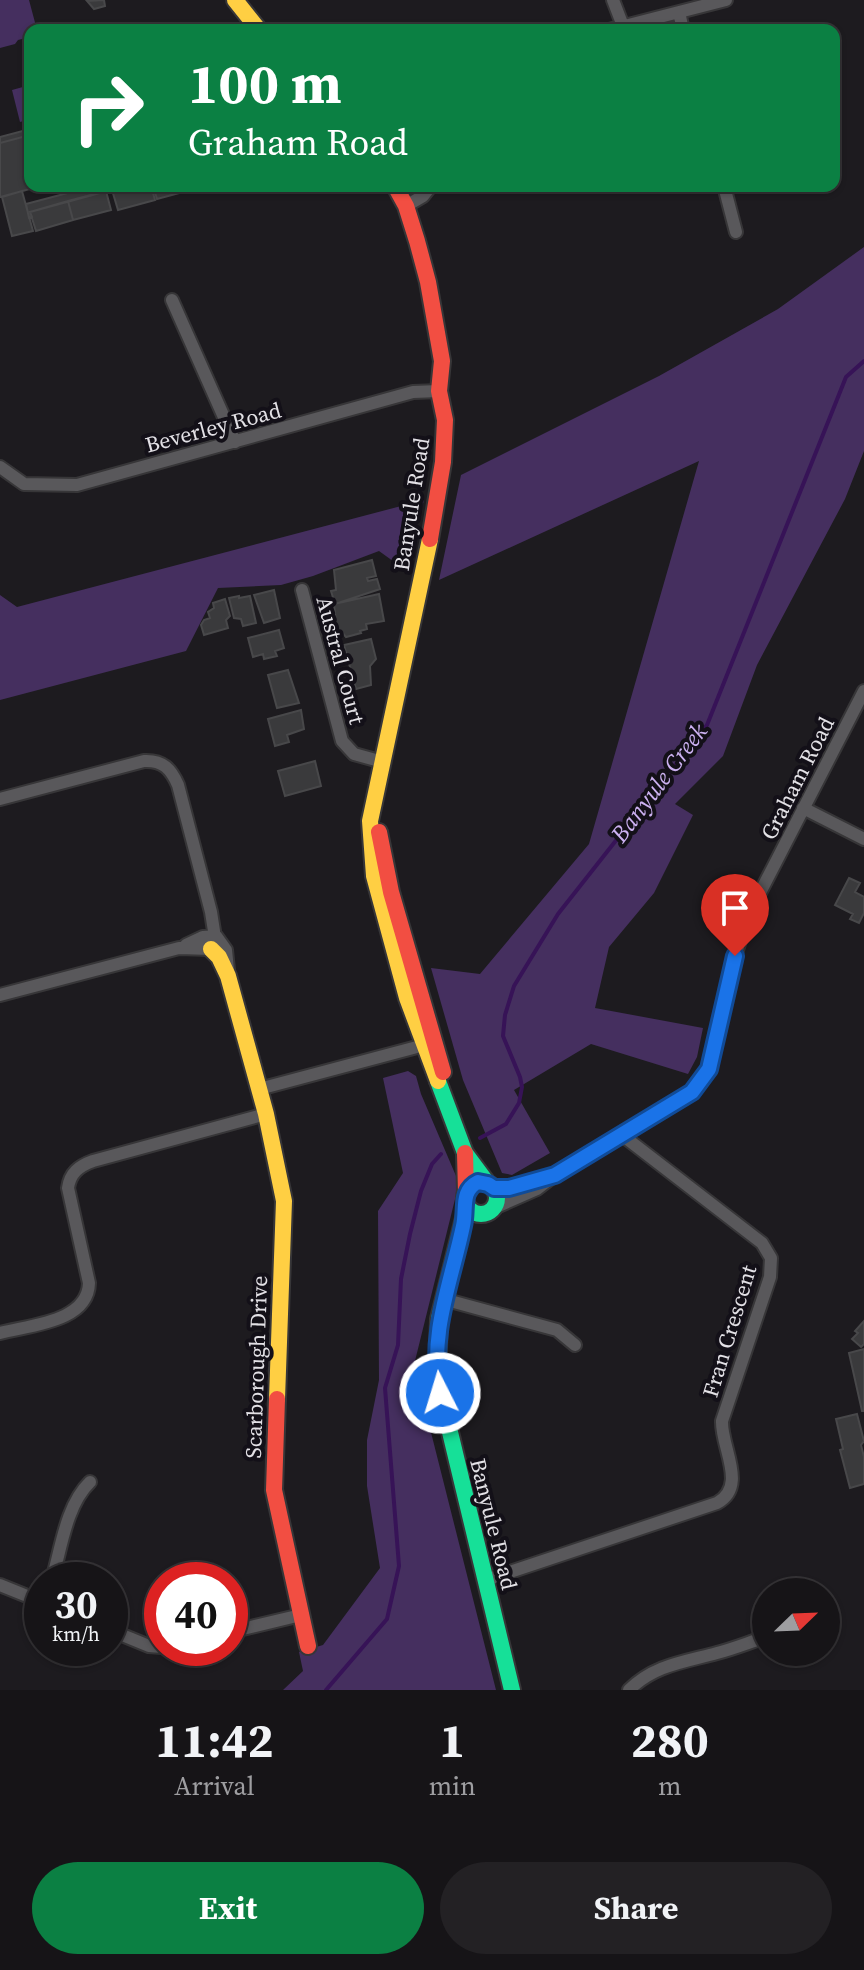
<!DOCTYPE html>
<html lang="en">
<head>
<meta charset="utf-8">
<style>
	:root { --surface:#161417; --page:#232124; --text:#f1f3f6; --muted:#9e9ea1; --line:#353336; --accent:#0b8043 }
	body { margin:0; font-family:"Source Serif 4",serif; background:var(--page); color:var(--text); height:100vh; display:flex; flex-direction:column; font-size:30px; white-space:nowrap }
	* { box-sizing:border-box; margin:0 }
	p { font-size:26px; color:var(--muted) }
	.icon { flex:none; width:44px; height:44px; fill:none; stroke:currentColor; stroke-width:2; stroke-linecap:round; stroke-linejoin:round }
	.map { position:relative; height:1690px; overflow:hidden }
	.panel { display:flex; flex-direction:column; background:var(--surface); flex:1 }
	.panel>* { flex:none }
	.guide { position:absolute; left:24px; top:24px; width:816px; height:168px; border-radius:16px; box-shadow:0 2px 6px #0004,0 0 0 2px var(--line); background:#0b8043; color:#fff; overflow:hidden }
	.needle { width:52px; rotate:67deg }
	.fabs { position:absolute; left:752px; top:1578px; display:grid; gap:16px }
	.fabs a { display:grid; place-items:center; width:88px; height:88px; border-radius:50%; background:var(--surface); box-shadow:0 2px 6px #0004,0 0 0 2px var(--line); font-size:40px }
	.speed { position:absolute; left:24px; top:1562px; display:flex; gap:16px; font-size:40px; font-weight:700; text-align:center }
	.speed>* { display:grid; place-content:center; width:104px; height:104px; border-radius:50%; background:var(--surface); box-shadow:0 2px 6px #0004,0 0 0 2px var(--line); line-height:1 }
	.speed small { font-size:20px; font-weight:400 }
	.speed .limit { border:12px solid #d22; background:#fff; color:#111 }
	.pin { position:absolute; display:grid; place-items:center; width:68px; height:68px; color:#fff; margin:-82px -34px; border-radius:50% 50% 50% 0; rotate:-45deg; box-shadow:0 0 8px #0007 }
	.pin .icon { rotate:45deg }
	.me { position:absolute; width:88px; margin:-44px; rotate:355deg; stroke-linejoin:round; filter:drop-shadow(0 0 6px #0008) }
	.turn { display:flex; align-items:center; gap:28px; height:168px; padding:0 32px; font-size:36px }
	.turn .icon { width:104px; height:104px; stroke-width:2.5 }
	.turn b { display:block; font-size:56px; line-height:68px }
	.eta { display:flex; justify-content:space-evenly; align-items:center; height:136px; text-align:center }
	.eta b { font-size:48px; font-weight:700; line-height:56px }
	.button { display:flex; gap:16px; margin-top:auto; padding:16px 32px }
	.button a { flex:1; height:92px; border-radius:48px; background:var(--accent); color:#fff; font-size:32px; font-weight:700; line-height:92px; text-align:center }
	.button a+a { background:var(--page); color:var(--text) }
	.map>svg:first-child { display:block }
</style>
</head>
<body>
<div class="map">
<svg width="864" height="1690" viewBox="0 0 864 1690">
	<rect width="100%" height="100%" fill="#1d1b1f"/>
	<!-- green -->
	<path fill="#452f5f" d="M0,0h29l8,30h-7v7l-12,3 -3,4 -15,4z
		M30,85v34l-10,3 -8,-32z
		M864,247v204l-19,48 -88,166 -34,91 -48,48 18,11 -39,78 -45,54 -14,61 108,20 -6,29 -9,17 -97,-30 -77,46 36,63 -38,22 -10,-2 -39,-93 -32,-112 49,6 109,-130 110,-383 -260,119 22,-105 198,-99 119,-67z
		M424,500l-20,69 -25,-18 -66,25 -32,9 -63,3 -32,63 -186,49v-105l17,12z
		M408,1071l8,5 5,18 38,89 -45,182 82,325h-213l20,-19 -4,-19 24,-7 57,-77 -13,-82v-46l12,-60 -1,-169 25,-38 -20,-95z"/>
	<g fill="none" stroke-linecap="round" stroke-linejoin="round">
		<!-- stream -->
		<path stroke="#371357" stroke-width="4" d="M480,1138l26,-14 13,-21 3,-16 -2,-10 -17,-41 2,-21 9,-29 44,-72 149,-189 139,-348 18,-16
			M326,1690l61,-71 12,-53 -14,-178 13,-43 3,-66 9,-45 11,-43 11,-27 9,-10"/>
	</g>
	<!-- building -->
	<path fill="#3a3a3c" stroke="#48484a" stroke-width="2" d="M104,0l1,6 -11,3 -7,-8z
		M30,129v6l-30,8v-6z
		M30,135v51h11l-41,11v-54z
		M94,186h4l2,7 -70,19 2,5 -3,1 -3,-14z
		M126,186h25l4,14 -37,10 -6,-20z
		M153,186h40l1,3 -37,10z
		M22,191l11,40 -21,5 -10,-39z
		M106,191l5,19 -38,10 -5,-19z
		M68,201l5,19 -37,11 -6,-19z
		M372,560l4,16 -9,2 1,3 9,-2 3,10 -45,15 -4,-13 5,-1 -2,-20z
		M274,590l6,28 -16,5 -10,-28z
		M379,594l5,27 -18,3 1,5 -7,2 1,2 -15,4 -5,-6 -4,1 -3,-28z
		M239,596v2l11,-2 6,27 -13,3 -2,-7 -7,-1 -5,-20z
		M225,599l5,17 -4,4 2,8 -24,7 -3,-10 3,-5 6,-2 -2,-6 6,-4 -1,-5z
		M279,630l5,18 -9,3 2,5 -13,3 -1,-5 -10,3 -5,-19z
		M371,639l5,20 -6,7 1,19 -15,4 -12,-44z
		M288,670l11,33 -22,5 -9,-33z
		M301,710l3,19 -17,6 2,7 -14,4 -7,-27z
		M315,761l6,25 -36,10 -7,-25z
		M849,878l11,5 -5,9 9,5v16l-5,10 -9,-4 3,-5 -18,-9z
		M864,1321v23l-3,3 -9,-8 6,-6 -3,-2z
		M864,1349v62h-2l-13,-58z
		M857,1414l7,27 -3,4 3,12v27l-14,4 -10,-38 3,-1 -7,-30z"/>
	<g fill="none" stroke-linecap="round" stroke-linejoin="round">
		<!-- street casing -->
		<g stroke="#373638" stroke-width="16">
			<path id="street" d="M613,0l10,26
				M679,12l4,18
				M609,30l117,-30
				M724,186l12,46
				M406,206l17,-10 8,-10
				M172,300l63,142
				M0,467l24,17 53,1 336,-93 26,-1
				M302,590l40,151 12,13 29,8
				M0,799l144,-38c19,-1 27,8 34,24l33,127 3,19 -3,18 -32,-1 -179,47
				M803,808l61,31
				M186,945l17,-8 13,-1 10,14 2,20
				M259,1089l173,-46
				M494,1188l30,-3 20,-7
				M494,1208l43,-19 18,-14 128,-76 16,-14 10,-16 26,-113 13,-40 116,-225
				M443,1299l114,31 18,15
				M0,1333c30,-8 88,-11 89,-50l-21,-95c2,-15 11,-22 25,-27l173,-47
				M52,1580c9,-31 14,-75 38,-98
				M486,1580l231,-77c31,-17 4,-55 5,-82l48,-144 1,-19 -9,-15 -140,-108
				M0,1585l42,17
				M110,1630l39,16 13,1
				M230,1632l71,-17
				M629,1690c25,-25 55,-28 88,-37 16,-4 33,-11 49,-16"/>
		</g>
		<!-- fast casing -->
		<g stroke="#373638" stroke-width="20">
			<path id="fast" d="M438,1081l27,72 23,31
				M465 1198a16 16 0 1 1 32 0a16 16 0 1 1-32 0Z
				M467,1206l-28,113 -2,59 75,312"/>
		</g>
		<!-- slow casing -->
		<g stroke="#373638" stroke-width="20">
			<path id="slow" d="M235,0l24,30
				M430,539l-60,282 4,55 33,122 31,83
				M211,949l8,8 9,19 38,138 18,87 -7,198"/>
		</g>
		<!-- jam casing -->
		<g stroke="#373638" stroke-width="20">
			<path id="jam" d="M395,186l11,20 11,35 11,41 14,79 -3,30 6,29 -2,42 -13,77
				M379,832l12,60 52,180
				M465,1153l1,39
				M277,1399l-3,91 34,156"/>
		</g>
		<!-- street -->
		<use href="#street" stroke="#59585b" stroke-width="12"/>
		<!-- fast -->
		<use href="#fast" stroke="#16e098" stroke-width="16"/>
		<!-- slow -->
		<use href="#slow" stroke="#ffcf43" stroke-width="16"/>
		<!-- jam -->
		<use href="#jam" stroke="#f24e42" stroke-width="16"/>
	</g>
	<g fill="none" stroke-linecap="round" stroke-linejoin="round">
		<!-- route casing -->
		<g stroke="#114b97" stroke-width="20">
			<path id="route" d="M440,1393c-11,-60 11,-110 23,-167 4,-17 -3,-35 15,-44l10,2 6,4h15l46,-13 137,-83 17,-23 26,-113"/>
		</g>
		<!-- route -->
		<use href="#route" stroke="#1a73e8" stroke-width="14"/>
	</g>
	<g text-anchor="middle" stroke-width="8" stroke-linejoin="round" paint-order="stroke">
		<!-- street labels -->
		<g font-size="22" fill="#e3e1e6" stroke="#131018">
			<text transform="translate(213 427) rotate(-15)" y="8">Beverley Road</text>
			<text transform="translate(411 504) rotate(-81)" y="8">Banyule Road</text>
			<text transform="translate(341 660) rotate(75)" y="8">Austral Court</text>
			<text transform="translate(797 778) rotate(-63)" y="8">Graham Road</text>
			<text transform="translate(729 1331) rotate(-73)" y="8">Fran Crescent</text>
			<text transform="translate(256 1367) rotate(-88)" y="8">Scarborough Drive</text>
			<text transform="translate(494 1524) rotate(76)" y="8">Banyule Road</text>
		</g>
		<!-- water labels -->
		<g font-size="24" font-style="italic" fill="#ccb1f1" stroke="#131018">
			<text transform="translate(659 783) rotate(-53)" y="8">Banyule Creek</text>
		</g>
	</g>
</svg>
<div class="fabs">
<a><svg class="needle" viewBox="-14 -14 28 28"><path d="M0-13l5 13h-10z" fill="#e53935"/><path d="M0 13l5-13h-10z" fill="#9e9ea1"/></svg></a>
</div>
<div class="speed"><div>30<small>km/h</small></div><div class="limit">40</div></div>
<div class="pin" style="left:735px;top:956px;background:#d93025"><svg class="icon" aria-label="arrive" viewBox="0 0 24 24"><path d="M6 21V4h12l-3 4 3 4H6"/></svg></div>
<svg class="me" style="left:440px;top:1393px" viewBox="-20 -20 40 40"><circle r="17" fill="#1a73e8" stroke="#fff" stroke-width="3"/><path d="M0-11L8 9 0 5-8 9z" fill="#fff"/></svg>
<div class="guide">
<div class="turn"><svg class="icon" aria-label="right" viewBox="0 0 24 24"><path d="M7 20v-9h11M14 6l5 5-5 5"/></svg><div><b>100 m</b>Graham Road</div></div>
</div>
</div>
<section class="panel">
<div class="eta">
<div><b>11:42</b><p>Arrival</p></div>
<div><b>1</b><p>min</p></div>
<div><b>280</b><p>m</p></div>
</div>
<div class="button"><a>Exit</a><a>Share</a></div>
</section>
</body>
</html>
